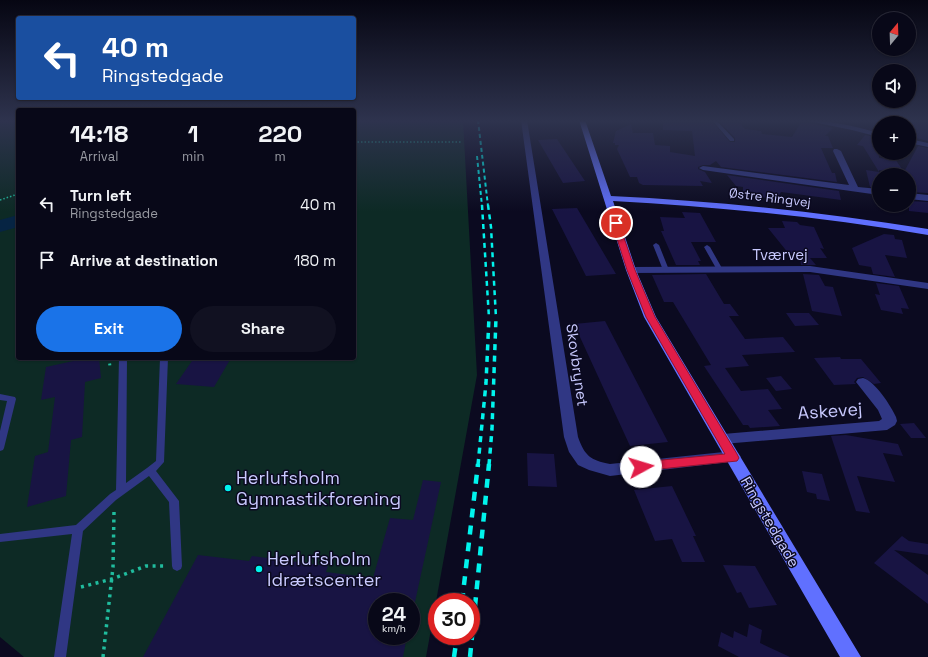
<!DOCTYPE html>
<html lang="en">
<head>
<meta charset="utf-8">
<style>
	:root { --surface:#080818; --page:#111121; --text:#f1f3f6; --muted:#989aa2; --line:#292937; --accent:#1a73e8 }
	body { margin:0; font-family:"Space Grotesk",sans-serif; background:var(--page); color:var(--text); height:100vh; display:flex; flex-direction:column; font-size:15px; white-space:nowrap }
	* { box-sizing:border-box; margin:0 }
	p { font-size:13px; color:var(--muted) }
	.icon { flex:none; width:22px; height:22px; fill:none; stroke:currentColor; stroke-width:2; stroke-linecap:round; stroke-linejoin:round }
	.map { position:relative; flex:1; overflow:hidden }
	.drawer { position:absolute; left:16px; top:108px; width:340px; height:252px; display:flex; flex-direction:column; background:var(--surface); border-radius:4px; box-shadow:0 1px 3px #0004,0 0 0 1px var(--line) }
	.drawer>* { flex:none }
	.banner { position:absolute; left:16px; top:16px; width:340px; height:84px; border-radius:4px; box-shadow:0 1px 3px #0004,0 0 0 1px var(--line); background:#1a4fa0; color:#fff; overflow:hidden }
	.needle { width:26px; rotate:19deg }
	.tools { position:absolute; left:872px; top:12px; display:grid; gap:8px }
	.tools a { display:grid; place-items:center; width:44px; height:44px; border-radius:50%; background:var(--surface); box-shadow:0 1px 3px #0004,0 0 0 1px var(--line); font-size:20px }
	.speed { position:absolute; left:368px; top:593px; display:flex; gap:8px; font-size:20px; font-weight:700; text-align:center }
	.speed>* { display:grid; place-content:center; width:52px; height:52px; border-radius:50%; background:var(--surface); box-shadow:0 1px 3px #0004,0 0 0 1px var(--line); line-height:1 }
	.speed small { font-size:10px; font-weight:400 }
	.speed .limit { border:6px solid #d22; background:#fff; color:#111 }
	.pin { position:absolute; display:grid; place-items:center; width:34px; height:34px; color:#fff; margin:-17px; border:2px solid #fff; border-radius:50%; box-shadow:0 1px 4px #0007 }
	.me { position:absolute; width:44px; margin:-22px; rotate:84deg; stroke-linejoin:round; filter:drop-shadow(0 0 3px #0008) }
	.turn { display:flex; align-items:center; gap:14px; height:84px; padding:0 20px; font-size:18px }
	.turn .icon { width:52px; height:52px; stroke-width:2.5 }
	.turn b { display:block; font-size:28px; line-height:34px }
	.eta { display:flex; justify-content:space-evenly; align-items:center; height:68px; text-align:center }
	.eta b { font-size:24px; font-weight:700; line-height:28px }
	.primary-button { display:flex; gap:8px; margin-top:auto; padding:8px 20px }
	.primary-button a { flex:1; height:46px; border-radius:24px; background:var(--accent); color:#fff; font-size:16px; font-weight:700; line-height:46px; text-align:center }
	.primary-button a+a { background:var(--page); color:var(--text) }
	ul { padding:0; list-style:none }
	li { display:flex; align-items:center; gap:12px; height:56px; padding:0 20px }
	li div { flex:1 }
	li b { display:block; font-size:15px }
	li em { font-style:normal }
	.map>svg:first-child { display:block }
</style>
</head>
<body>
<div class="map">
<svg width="928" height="657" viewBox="0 0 928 657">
	<rect width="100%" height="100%" fill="#0b0a20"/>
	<!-- green -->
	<path fill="#0d2a25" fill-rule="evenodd" d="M0,120h10l8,6v232h336v-238h109l14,255 -51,282h-402l-24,-20zM377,602h34v34h-34z"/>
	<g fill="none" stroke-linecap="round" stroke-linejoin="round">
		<!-- river -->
		<path fill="#062443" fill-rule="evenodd" d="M18,215v12l-18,5v-12z"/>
	</g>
	<!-- building -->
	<path fill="#181443" d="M663,120h48l19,22h5v-4l-17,-18h19l8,9 16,2 1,3 30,3 10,-16 31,7 -8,8h3l5,12h-12l11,25h3l2,9 -116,-15 -5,-6 -6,4h-7l-5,2v2l7,3 7,11 -12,-2 3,5 -60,-1 -4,-2 -2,-6h-7l-13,-28 2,-4h-4v-2h-2l3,-12 15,-7 2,9h20l2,12 15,1v6l25,4 -3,-25 -29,-1z
		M915,120h13v21l-19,-5v-15l5,1z
		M865,135l14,3v20l16,1 9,13 14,-26 10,2v45l-19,-1v-18l-30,-4v2l-16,-26 -6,-1z
		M557,139l28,42 -22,2 -25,-43z
		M866,170l13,2v15h-9z
		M727,175l112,16 2,9 -60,-8 -5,8 -33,-7v-6l-7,-1z
		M909,201l19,1v11l-19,-2z
		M577,208l39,66 -30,2 -34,-67z
		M682,212l18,1 16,29h-25l10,19h-3l2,4h-24l-15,-34h3l-4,-14 25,1z
		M782,221l15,1 3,3 14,2 10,22 -4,-1 7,10h-17l6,7h-15l-1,-6h-7l-25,-31h17z
		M884,234l10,1 1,4 7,1 5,18 -22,-3 10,22 -22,-3 -2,-7 -12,-2 -7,-17z
		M706,274l18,30h6l9,12h-10l16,23 38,-2 12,15 -53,3 7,11 -24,2 16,23 27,-2 14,20 -14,1 12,16 -30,2 -2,-3h-5l-39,-59 7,-1 -38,-63h-9l-12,-27z
		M803,274l16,1 6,11 8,1 9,29 -30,-5z
		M876,283l23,3 10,23 -8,-1 2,6 -22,-4 -6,-16 5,1z
		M786,313h23l10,12 -24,1z
		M605,321l63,121 -38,4 -56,-122z
		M840,357l1,2h20l20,24 -7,1 -11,-7 -6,1 -3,4 2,2 -22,1 -20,-27z
		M87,358h12l2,20 -16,4 -3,55 -11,3 -5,56 -39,11 8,-51 13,-4 7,-55 -14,3 5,-33z
		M194,358h37l-17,29 -38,-3z
		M781,376l11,13 -16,2 -10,-13z
		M914,423l12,15h-15l-11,-14z
		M846,435l52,9 5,12 -20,-3 12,29 -38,-6 13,37 -14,-2 -25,-75z
		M527,453l27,1 3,33 -29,-1z
		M802,471l20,3 8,27 -13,-2 -1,-5 -9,-2z
		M423,480l18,2 -26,120h-38v34h30l-4,21h-260l55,-102 51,6 3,-5 76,10 -2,6 47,6 17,-60 23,2z
		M672,486l24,50h-3l12,26h-23l-10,-23 -17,2 -21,-51z
		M902,536l7,5 19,3v11l-34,-5 34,25v29l-54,-41z
		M723,565l32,1 22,39 -28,3 -8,-16 -4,1z
		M749,624l13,6 -2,13 30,14h-51l-21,-11 3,-14 12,6 1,-7 13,6z"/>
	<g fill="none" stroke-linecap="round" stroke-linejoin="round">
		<!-- path-far2 -->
		<path stroke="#20bc9e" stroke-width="1.5" stroke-dasharray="1.5 2" stroke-linecap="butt" d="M354,142h108
			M0,200l18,-6"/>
		<!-- path-far1 -->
		<path stroke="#20bc9e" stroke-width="3" stroke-dasharray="2 3.5" stroke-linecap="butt" d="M109,358l1,9"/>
		<!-- path -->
		<path stroke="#20bc9e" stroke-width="3.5" stroke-dasharray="3 4.5" stroke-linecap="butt" d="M81,587l31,-8 34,-13h21
			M103,657l10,-90 1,-55"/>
		<!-- lane -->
		<path fill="#303784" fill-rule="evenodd" d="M712,120h4l18,19v2h-4z
			M656,243l3,2 10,25 -1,1h-4l-1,-1 -10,-25z
			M707,245l3,2 13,23 -1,1h-4l-1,-1 -13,-23z
			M119,358h8l-1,125 21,-15 9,-7 4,-103h8l-4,104 -8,9 23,30 3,65 -1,3 -4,2 -4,-2 -1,-3 -3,-64 -20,-26 -33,24 -33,31 -17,126h-12l18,-123 -72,8v-8l76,-9 34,-31 6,-4z
			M0,394l15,3 1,2 -12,49 -1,2 -3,1v-20l7,-30 -7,-1z"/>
		<!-- street -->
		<path fill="#303784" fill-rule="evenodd" d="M521,120h6l51,317c7,19 12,23 32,27l123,-13 5,2 3,4 -3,4 -128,15 -21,-6 -11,-5 -9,-13 -5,-15z
			M803,120c26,0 51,6 76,13v4l-27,-7z
			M909,139l19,4v4l-19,-4z
			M834,149h3l4,2 17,36 21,2v6l-176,-25 -4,-2 4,-2 146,19 -16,-34z
			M909,193l19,2v6l-19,-2z
			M810,266l118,17v6l-118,-17 -179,1 -5,-3 5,-3z
			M863,378c12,3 28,28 33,39l1,4 -2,4 -8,5 -164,14 -5,-1 -2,-4 2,-4 5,-1 156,-13 3,-2 -4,-9 -22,-28 2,-3z"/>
		<!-- secondary -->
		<path fill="#6070ff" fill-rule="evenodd" d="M579,120h6l26,76c106,5 212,16 317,33v6c-104,-18 -209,-28 -315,-34l23,69 20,47 205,340h-21l-196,-340 -18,-47z"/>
		<!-- rail-far3 -->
		<path stroke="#00f4ed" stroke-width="2" stroke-dasharray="4 3" stroke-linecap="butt" d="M478,120l10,86
			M477,156l5,50"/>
		<!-- rail-far2 -->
		<path stroke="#00f4ed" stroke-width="2.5" stroke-dasharray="5 4.5" stroke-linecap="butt" d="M482,205l7,113
			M488,205l3,22 5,91"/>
		<!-- rail-far1 -->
		<path stroke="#00f4ed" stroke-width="3.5" stroke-dasharray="6 5.5" stroke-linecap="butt" d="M478,465l8,-82 3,-66
			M489,465l3,-36 4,-112"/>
		<!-- rail -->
		<path stroke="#00f4ed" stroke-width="4.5" stroke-dasharray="9 8" stroke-linecap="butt" d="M462,602l16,-138
			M454,657l3,-21
			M470,657l19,-193"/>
	</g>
	<!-- sky -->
	<linearGradient id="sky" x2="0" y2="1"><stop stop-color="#060612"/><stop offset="0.57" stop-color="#2e334e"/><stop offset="1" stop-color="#2e334e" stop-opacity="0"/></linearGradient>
	<rect width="928" height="212" fill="url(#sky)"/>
	<!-- route -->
	<path fill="#e11d48" stroke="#92132f" d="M616,221l3,2 16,47 20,47 82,137 2,4 -2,3 -96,10 -4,-1 -2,-3 2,-4 4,-1 84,-8 -79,-137 -19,-47 -15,-47z"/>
	<!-- markers -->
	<g fill="#00f4ed" stroke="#0b0a20" stroke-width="1.5">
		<circle cx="228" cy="488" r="4"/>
		<circle cx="259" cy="569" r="4"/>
	</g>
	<g text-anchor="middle" stroke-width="3" stroke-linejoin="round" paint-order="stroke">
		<!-- far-street labels -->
		<g font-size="13" fill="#c9caff" stroke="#0b0a20">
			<text transform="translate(770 197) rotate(7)" y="5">Østre Ringvej</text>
		</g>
		<!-- street labels -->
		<g font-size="15" fill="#c9caff" stroke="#0b0a20">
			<text x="780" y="260">Tværvej</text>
			<text transform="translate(577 365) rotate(82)" y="5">Skovbrynet</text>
			<text transform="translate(770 522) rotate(60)" y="5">Ringstedgade</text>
		</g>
		<!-- near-street labels -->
		<g font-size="18" fill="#c9caff" stroke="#0b0a20">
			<text transform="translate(830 411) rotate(-4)" y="6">Askevej</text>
		</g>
		<!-- near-poi labels -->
		<g font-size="18" fill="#c9caff" stroke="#0b0a20" text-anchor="start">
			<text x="236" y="484">Herlufsholm<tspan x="236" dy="21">Gymnastikforening</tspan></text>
			<text x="267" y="565">Herlufsholm<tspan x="267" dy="21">Idrætscenter</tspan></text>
		</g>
	</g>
</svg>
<div class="tools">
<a><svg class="needle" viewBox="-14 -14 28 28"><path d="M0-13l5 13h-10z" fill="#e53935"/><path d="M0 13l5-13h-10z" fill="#989aa2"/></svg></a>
<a><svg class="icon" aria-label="sound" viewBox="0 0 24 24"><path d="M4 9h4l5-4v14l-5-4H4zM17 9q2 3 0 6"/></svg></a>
<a>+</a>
<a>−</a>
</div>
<div class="speed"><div>24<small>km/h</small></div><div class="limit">30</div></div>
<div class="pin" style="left:616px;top:223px;background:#d93025"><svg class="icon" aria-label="arrive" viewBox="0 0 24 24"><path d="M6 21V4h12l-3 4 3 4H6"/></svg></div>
<svg class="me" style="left:641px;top:467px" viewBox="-20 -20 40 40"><circle r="19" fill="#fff"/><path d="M0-13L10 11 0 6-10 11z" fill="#e11d48"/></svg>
<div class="banner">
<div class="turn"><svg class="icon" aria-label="left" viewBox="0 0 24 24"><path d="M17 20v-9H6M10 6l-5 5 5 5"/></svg><div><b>40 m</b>Ringstedgade</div></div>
</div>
<section class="drawer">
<div class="eta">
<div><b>14:18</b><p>Arrival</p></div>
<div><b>1</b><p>min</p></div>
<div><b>220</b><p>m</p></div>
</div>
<ul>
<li><svg class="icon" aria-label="left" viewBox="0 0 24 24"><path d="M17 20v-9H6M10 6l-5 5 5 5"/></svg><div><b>Turn left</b><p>Ringstedgade</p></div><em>40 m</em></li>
<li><svg class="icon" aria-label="arrive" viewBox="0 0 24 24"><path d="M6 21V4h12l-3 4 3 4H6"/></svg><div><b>Arrive at destination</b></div><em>180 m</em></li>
</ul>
<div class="primary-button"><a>Exit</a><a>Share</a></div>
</section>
</div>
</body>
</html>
